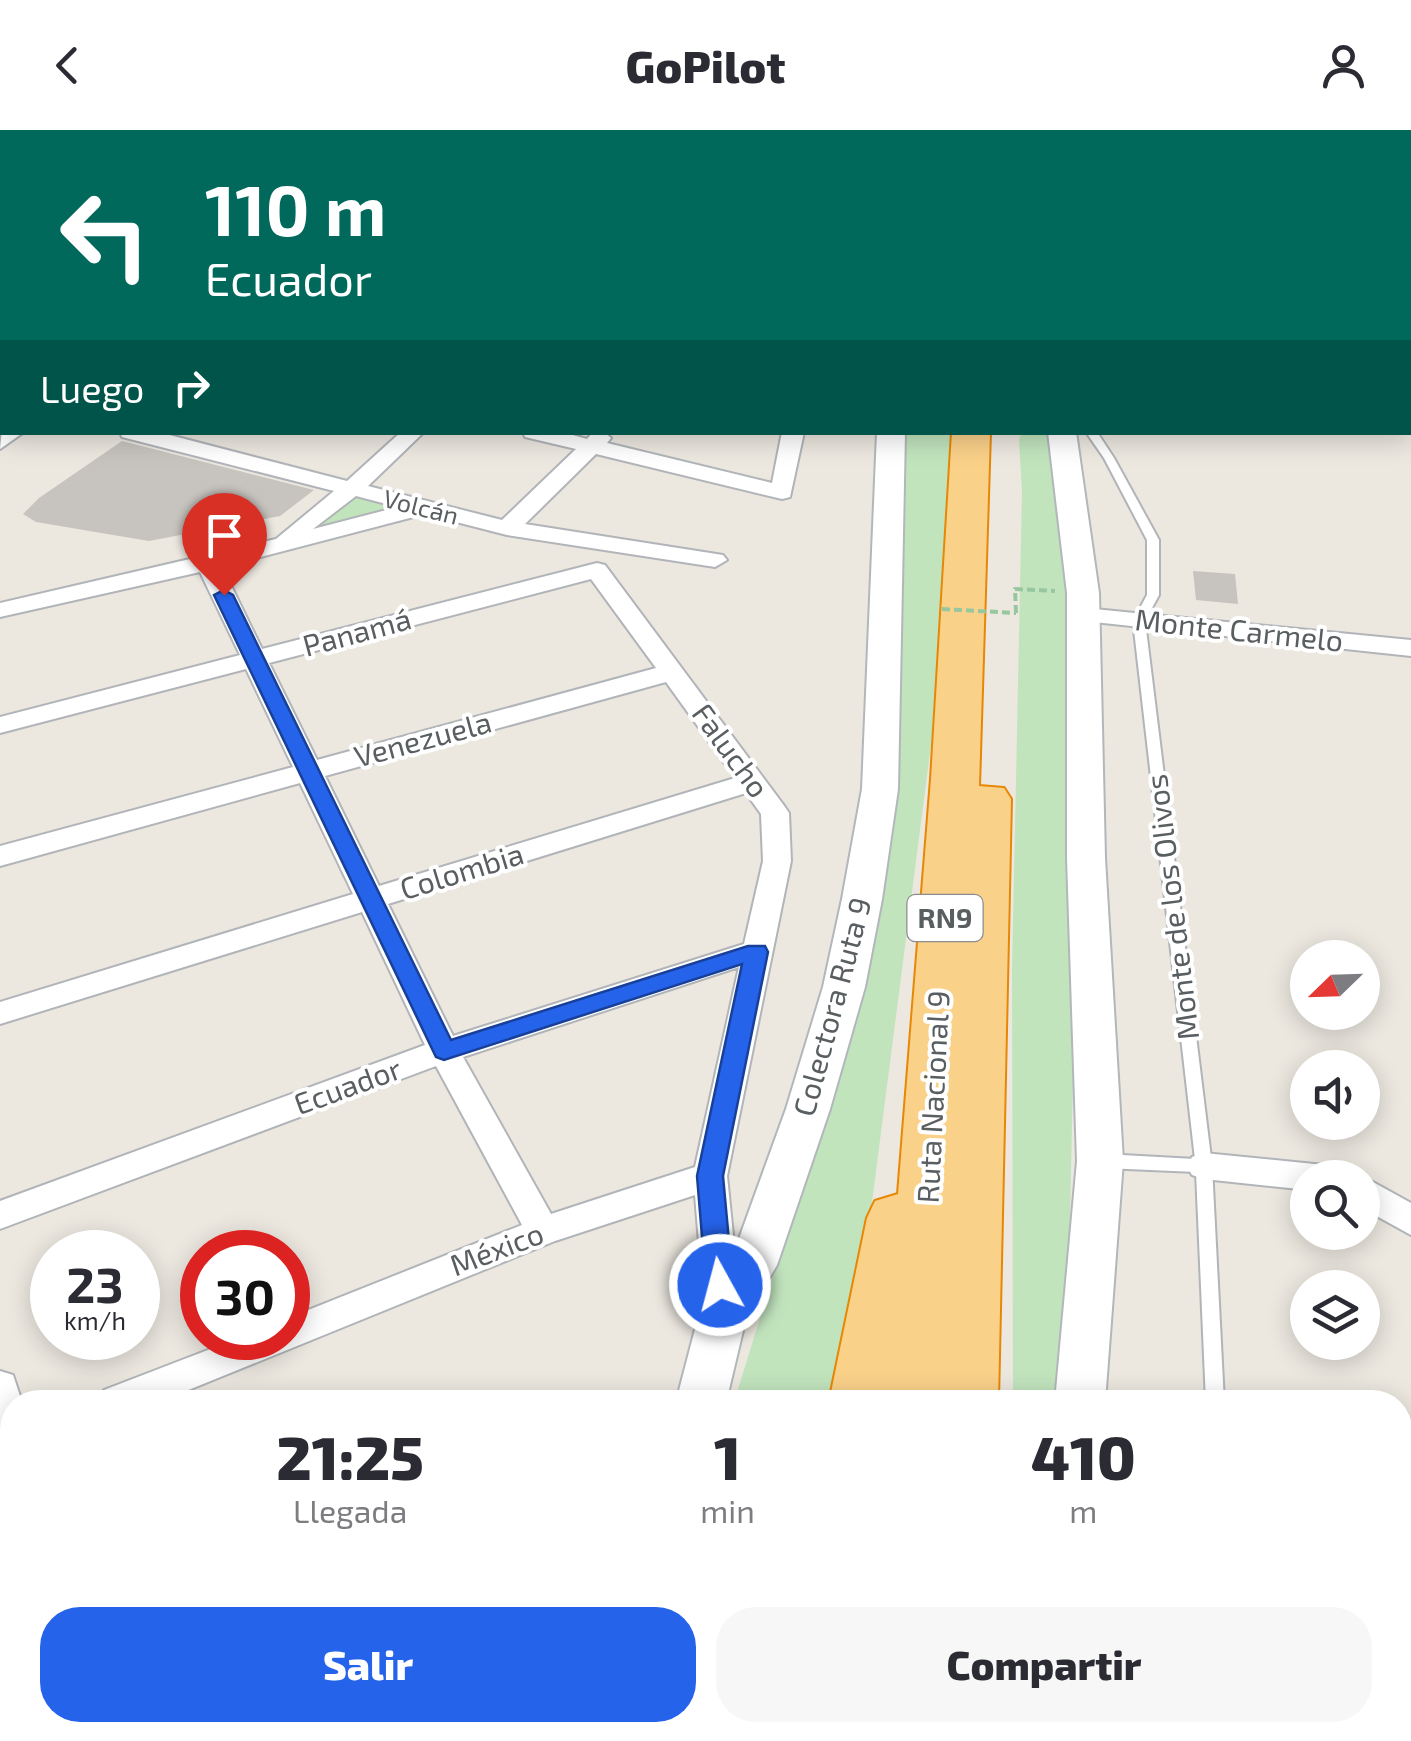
<!DOCTYPE html>
<html lang="es">
<head>
<meta charset="utf-8">
<style>
	:root { --surface:#fff; --page:#f7f7f7; --text:#2b2b33; --muted:#7c7c81; --accent:#2563eb }
	body { margin:0; font-family:"Exo 2",sans-serif; background:var(--page); color:var(--text); height:100vh; display:flex; flex-direction:column; font-size:38px; white-space:nowrap }
	* { box-sizing:border-box; margin:0 }
	p { font-size:32px; color:var(--muted) }
	.icon { flex:none; width:55px; height:55px; fill:none; stroke:currentColor; stroke-width:2; stroke-linecap:round; stroke-linejoin:round }
	.map { position:relative; flex:1; overflow:hidden }
	.details { position:absolute; left:0px; top:1260px; width:1412px; height:352px; display:flex; flex-direction:column; background:var(--surface); border-radius:40px 40px 0 0; box-shadow:0 5px 25px #0003 }
	.details>* { flex:none }
	.guide { position:absolute; left:0px; top:0px; width:1412px; height:305px; box-shadow:0 5px 25px #0003; background:#00695c; color:#fff; overflow:hidden }
	.needle { width:65px; rotate:247deg }
	.tools { position:absolute; left:1290px; top:810px; display:grid; gap:20px }
	.tools a { display:grid; place-items:center; width:90px; height:90px; border-radius:50%; background:var(--surface); box-shadow:0 5px 25px #0003; font-size:50px }
	.speed { position:absolute; left:30px; top:1100px; display:flex; gap:20px; font-size:50px; font-weight:700; text-align:center }
	.speed>* { display:grid; place-content:center; width:130px; height:130px; border-radius:50%; background:var(--surface); box-shadow:0 5px 25px #0003; line-height:1 }
	.speed small { font-size:25px; font-weight:400 }
	.speed .limit { border:15px solid #d22; background:#fff; color:#111 }
	.pin { position:absolute; display:grid; place-items:center; width:85px; height:85px; color:#fff; margin:-102px -42px; border-radius:50% 50% 50% 0; rotate:-45deg; box-shadow:0 0 10px #0007 }
	.pin .icon { rotate:45deg }
	.me { position:absolute; width:110px; margin:-55px; rotate:353deg; stroke-linejoin:round; filter:drop-shadow(0 0 8px #0008) }
	.turn { display:flex; align-items:center; gap:35px; height:210px; padding:0 40px; font-size:45px }
	.turn .icon { width:130px; height:130px; stroke-width:2.5 }
	.turn b { display:block; font-size:70px; line-height:85px }
	.then { display:flex; align-items:center; height:95px; padding:0 40px; background:#0003; gap:20px; font-size:38px }
	.eta { display:flex; justify-content:space-evenly; align-items:center; height:170px; text-align:center }
	.eta b { font-size:60px; font-weight:800; line-height:70px }
	.primary-button { display:flex; gap:20px; margin-top:auto; padding:20px 40px }
	.primary-button a { flex:1; height:115px; border-radius:40px; background:var(--accent); color:#fff; font-size:40px; font-weight:800; line-height:115px; text-align:center }
	.primary-button a+a { background:var(--page); color:var(--text) }
	header { display:flex; justify-content:space-between; align-items:center; height:130px; padding:0 40px; background:var(--surface); font-size:45px; font-weight:800 }
	.map>svg:first-child { display:block }
</style>
</head>
<body>
<header><svg class="icon" aria-label="back" viewBox="0 0 24 24"><path d="M15 5l-7 7 7 7"/></svg>GoPilot<svg class="icon" aria-label="person" viewBox="0 0 24 24"><circle cx="12" cy="8" r="4"/><path d="M4 21q1-7 8-7t8 7"/></svg></header>
<div class="map">
<svg width="1411" height="1611" viewBox="0 0 1411 1611">
	<rect width="100%" height="100%" fill="#ece8e0"/>
	<!-- green -->
	<path fill="#c1e4bd" d="M1054,302l9,45 17,285 -14,640h-53l-1,-432 10,-479 -3,-51 2,-7z
		M902,303h50l-13,250 -88,682 -12,37h-105l110,-355 48,-204 8,-102z
		M353,366l44,13 -91,22z
		M774,1600h81l-1,11h-84z"/>
	<!-- building -->
	<path fill="#c7c3be" d="M122,311l192,49 -34,26 -131,25 -113,-19 -13,-8 16,-16z
		M1193,441l42,3 3,30 -42,-4z"/>
	<g fill="none" stroke-linecap="round" stroke-linejoin="round">
		<!-- lane casing -->
		<g stroke="#b1b4b8" stroke-width="4">
			<path id="lane" d="M1086,302h11l17,26 45,82v55l-14,26 67,545 12,236h-18l-10,-230 -92,-4 -6,-2 -2,-5 2,-5 6,-2 91,5 -62,-538 14,-26v-55l-43,-82z
				M1228,1600h22v11h-22z"/>
		</g>
		<!-- street casing -->
		<g stroke="#b1b4b8" stroke-width="4">
			<path id="street" d="M86,0h17l1,2h-16z
				M233,0h18l1,2h-17z
				M366,0h17l1,2h-16z
				M510,0h18l1,2h-17z
				M652,0h19l1,2h-18z
				M1113,0h41l1,2h-40z
				M0,33h2v10h-2z
				M1410,61h1v10h-1z
				M2,190v13l-2,1v-13z
				M1410,216h1v13h-1z
				M0,265h2v12h-2z
				M2,300v2h22l-24,17z
				M120,302h38l189,49 54,-49h23l-56,54 134,34 74,-71 -51,-12 -2,-5h39l25,7 5,-6 12,-1 7,6 -4,5 165,40 10,-51h22l-14,65 -8,2 -186,-45 -71,70 198,31 4,5 -12,7 -208,-32 -82,-21 -203,53 40,82 335,-86 8,2 180,242 4,6 2,48 -64,315 14,138 -5,11 -13,4 -13,-4 -5,-11 -10,-119 -140,46 -396,161h-61l6,-12 135,-52h49v-20l234,-93 -86,-159 -436,163v-28l425,-156 -63,-133 -362,112v-22l353,-108 -53,-111 -300,83v-20l293,-79 -47,-98 -246,64v-16l240,-62 -40,-83 -200,45v-14l276,-64 58,-48 -212,-54zM356,366l42,11 -85,22zM591,449l65,89 -339,92 -48,-97zM666,552l69,96 -356,108 -54,-110zM746,663l15,21 2,47 -19,83 -291,92 -65,-132zM739,837l-44,200 -144,47 -88,-157z
				M1084,478l327,32v16l-336,-36 -3,-5 3,-5z
				M1204,1023l120,12 12,3 5,10h-33v12l-104,-11 -12,-4 -5,-9 5,-9z
				M1362,1046l49,27v32l-49,-27v-30h-3z
				M0,1241l13,4 9,27h-10v57l-12,-4z
				M24,1600h64l-5,11h-64z"/>
		</g>
		<!-- secondary casing -->
		<g stroke="#b2b7bb" stroke-width="4">
			<path id="secondary" d="M824,0h22v2h-22z
				M1030,0h22v2h-22z
				M877,302h28l-7,357 -16,110 -17,88 -35,122 -53,156 -31,53 -20,84h-50l23,-88 33,-56 54,-149 37,-122 19,-88 20,-110z
				M1048,302h28l23,161 6,265 18,303 -18,241h-50l22,-241 -10,-303v-265z
				M627,1600h58l-1,11h-58z
				M1060,1600h58v11h-58z"/>
		</g>
		<!-- highway casing -->
		<g stroke="#e78705" stroke-width="4">
			<path id="highway" d="M975,0h28v2h-28z
				M952,302h38l-11,354 25,2 7,11 -13,603h-169l38,-184 8,-17 23,-7 33,-415z
				M698,1600h76l-4,11h-76z
				M856,1600h199l2,11h-202z"/>
		</g>
		<!-- path -->
		<path stroke="#97c79f" stroke-width="4" stroke-dasharray="8 4" stroke-linecap="butt" d="M1016,483l-1,-24 40,2"/>
		<!-- lane -->
		<use href="#lane" fill="#fff" fill-rule="evenodd"/>
		<!-- street -->
		<use href="#street" fill="#fff" fill-rule="evenodd"/>
		<!-- secondary -->
		<use href="#secondary" fill="#fff" fill-rule="evenodd"/>
		<!-- highway -->
		<use href="#highway" fill="#fad189" fill-rule="evenodd"/>
		<!-- path-bridge -->
		<path stroke="#97c79f" stroke-width="4" stroke-dasharray="8 4" stroke-linecap="butt" d="M942,479l74,4"/>
	</g>
	<!-- route -->
	<path fill="#2563eb" stroke="#184099" stroke-width="2.5" d="M224,460l9,5 218,445 297,-94h17l3,6 -45,224 10,109 -4,8 -9,3 -10,-3 -4,-8 -9,-109 45,-212 -298,96 -8,-3 -222,-462z"/>
	<g text-anchor="middle" stroke-width="8" stroke-linejoin="round" paint-order="stroke">
		<!-- far-street labels -->
		<g font-size="25" fill="#595e61" stroke="#fff">
			<text transform="translate(421 377) rotate(14)" y="9">Volcán</text>
		</g>
		<!-- shield labels -->
		<rect fill="#fff" stroke="#8b8e90" stroke-width="2.5" x="907.5" y="765" width="75" height="46" rx="8"/>
		<g font-size="28" font-weight="bold" fill="#595e61">
			<text x="945" y="798">RN9</text>
		</g>
		<!-- street labels -->
		<g font-size="30" fill="#595e61" stroke="#fff">
			<text transform="translate(1239 501) rotate(6)" y="10">Monte Carmelo</text>
			<text transform="translate(357 503) rotate(-15)" y="10">Panamá</text>
			<text transform="translate(423 610) rotate(-15)" y="10">Venezuela</text>
			<text transform="translate(730 621) rotate(54)" y="10">Falucho</text>
			<text transform="translate(462 742) rotate(-17)" y="10">Colombia</text>
			<text transform="translate(1173 777) rotate(-97)" y="10">Monte de los Olivos</text>
			<text transform="translate(833 877) rotate(-75)" y="10">Colectora Ruta 9</text>
			<text transform="translate(348 957) rotate(-20)" y="10">Ecuador</text>
			<text transform="translate(934 967) rotate(-87)" y="10">Ruta Nacional 9</text>
			<text transform="translate(497 1120) rotate(-21)" y="10">México</text>
		</g>
	</g>
</svg>
<div class="tools">
<a><svg class="needle" viewBox="-14 -14 28 28"><path d="M0-13l5 13h-10z" fill="#e53935"/><path d="M0 13l5-13h-10z" fill="#7c7c81"/></svg></a>
<a><svg class="icon" aria-label="sound" viewBox="0 0 24 24"><path d="M4 9h4l5-4v14l-5-4H4zM17 9q2 3 0 6"/></svg></a>
<a><svg class="icon" aria-label="search" viewBox="0 0 24 24"><circle cx="10" cy="10" r="6"/><path d="M15 15l6 6"/></svg></a>
<a><svg class="icon" aria-label="layers" viewBox="0 0 24 24"><path d="M12 4l9 5-9 5-9-5zM3 14l9 5 9-5"/></svg></a>
</div>
<div class="speed"><div>23<small>km/h</small></div><div class="limit">30</div></div>
<div class="pin" style="left:224px;top:465px;background:#d93025"><svg class="icon" aria-label="arrive" viewBox="0 0 24 24"><path d="M6 21V4h12l-3 4 3 4H6"/></svg></div>
<svg class="me" style="left:720px;top:1155px" viewBox="-20 -20 40 40"><circle r="17" fill="#2563eb" stroke="#fff" stroke-width="3"/><path d="M0-11L8 9 0 5-8 9z" fill="#fff"/></svg>
<div class="guide">
<div class="turn"><svg class="icon" aria-label="left" viewBox="0 0 24 24"><path d="M17 20v-9H6M10 6l-5 5 5 5"/></svg><div><b>110 m</b>Ecuador</div></div>
<div class="then">Luego<svg class="icon" aria-label="right" viewBox="0 0 24 24"><path d="M7 20v-9h11M14 6l5 5-5 5"/></svg></div>
</div>
<section class="details">
<div class="eta">
<div><b>21:25</b><p>Llegada</p></div>
<div><b>1</b><p>min</p></div>
<div><b>410</b><p>m</p></div>
</div>
<div class="primary-button"><a>Salir</a><a>Compartir</a></div>
</section>
</div>
</body>
</html>
